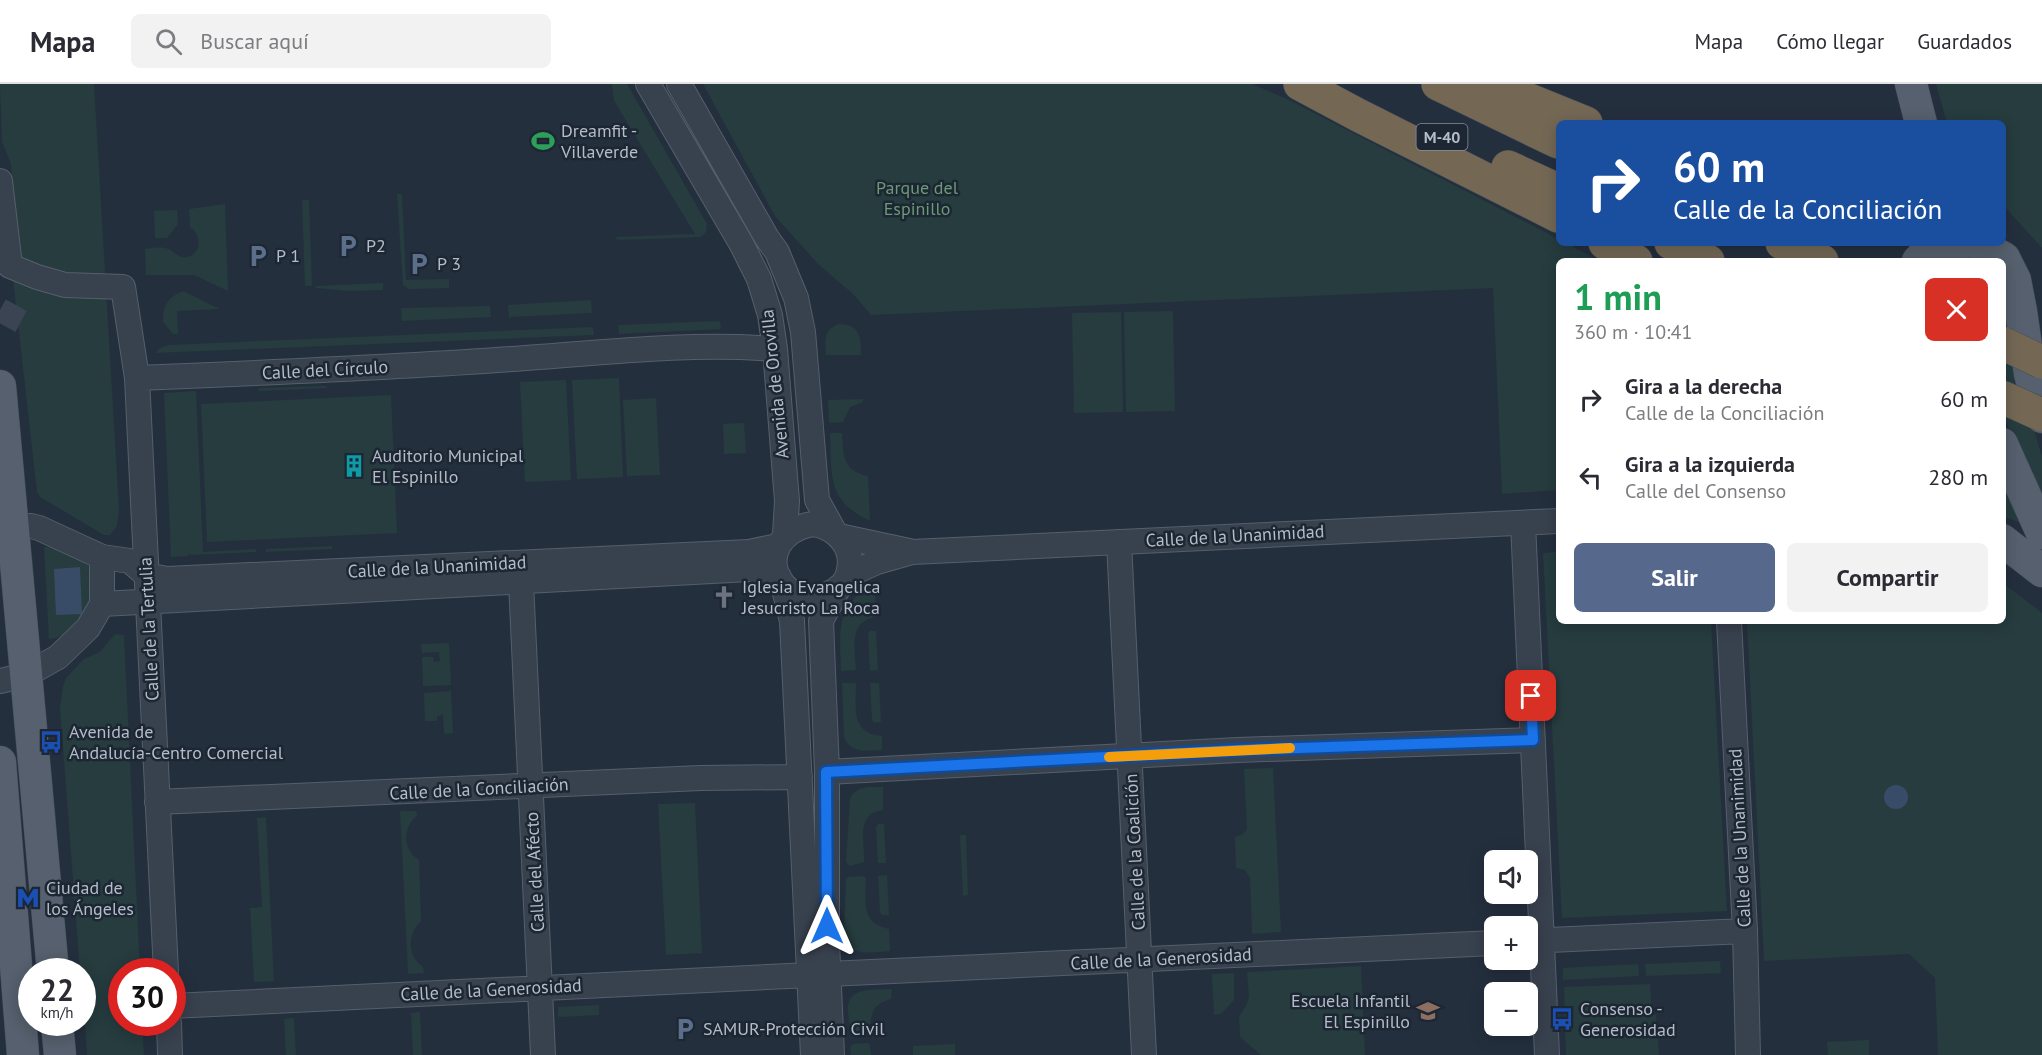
<!DOCTYPE html>
<html lang="es">
<head>
<meta charset="utf-8">
<style>
	:root { --surface:#fff; --page:#f2f2f3; --text:#2b2b33; --muted:#7c7c81; --line:#e1e1e2; --accent:#56698c }
	body { margin:0; font-family:"PT Sans",sans-serif; background:var(--page); color:var(--text); height:100vh; display:flex; flex-direction:column; font-size:22px; white-space:nowrap }
	* { box-sizing:border-box; margin:0 }
	p { font-size:20px; color:var(--muted) }
	.icon { flex:none; width:33px; height:33px; fill:none; stroke:currentColor; stroke-width:2; stroke-linecap:round; stroke-linejoin:round }
	.map { position:relative; flex:1; overflow:hidden }
	.drawer { position:absolute; left:1556px; top:174px; width:450px; height:366px; display:flex; flex-direction:column; background:var(--surface); border-radius:9px; box-shadow:0 3px 15px #0003 }
	.drawer>* { flex:none }
	.hud { position:absolute; left:1556px; top:36px; width:450px; height:126px; border-radius:9px; box-shadow:0 3px 15px #0003; background:#1a4fa0; color:#fff; overflow:hidden }
	.fabs { position:absolute; left:1484px; top:766px; display:grid; gap:12px }
	.fabs a { display:grid; place-items:center; width:54px; height:54px; border-radius:9px; background:var(--surface); box-shadow:0 3px 15px #0003; font-size:30px }
	.speed { position:absolute; left:18px; top:874px; display:flex; gap:12px; font-size:30px; font-weight:700; text-align:center }
	.speed>* { display:grid; place-content:center; width:78px; height:78px; border-radius:50%; background:var(--surface); box-shadow:0 3px 15px #0003; line-height:1 }
	.speed small { font-size:15px; font-weight:400 }
	.speed .limit { border:9px solid #d22; background:#fff; color:#111 }
	.pin { position:absolute; display:grid; place-items:center; width:51px; height:51px; color:#fff; margin:-26px; border-radius:12px; box-shadow:0 3px 9px #0006 }
	.me { position:absolute; width:66px; margin:-33px; rotate:0deg; stroke-linejoin:round; filter:drop-shadow(0 0 4px #0008) }
	.turn { display:flex; align-items:center; gap:21px; height:126px; padding:0 18px; font-size:27px }
	.turn .icon { width:78px; height:78px; stroke-width:2.5 }
	.turn b { display:block; font-size:42px; line-height:51px }
	.round { display:grid; place-items:center; flex:none; width:63px; height:63px; border-radius:9px; background:var(--page) }
	.overview { display:flex; align-items:center; justify-content:space-between; height:102px; padding:0 18px }
	h1 { font-size:36px; font-weight:700; line-height:45px; color:#1e9e55 }
	.cta { display:flex; gap:12px; margin-top:auto; padding:12px 18px }
	.cta a { flex:1; height:69px; border-radius:9px; background:var(--accent); color:#fff; font-size:24px; font-weight:700; line-height:69px; text-align:center }
	.cta a+a { background:var(--page); color:var(--text) }
	ul { padding:0; list-style:none }
	li { display:flex; align-items:center; gap:18px; height:78px; padding:0 18px }
	li div { flex:1 }
	li b { display:block; font-size:22px }
	li em { font-style:normal }
	header { display:flex; align-items:center; gap:36px; box-sizing:border-box; height:84px; padding:0 30px; background:var(--surface); border-bottom:2px solid var(--line) }
	header strong { font-size:28px }
	nav { display:flex; gap:33px; margin-inline-start:auto; font-size:21px }
	.search { width:420px; height:54px; background:var(--page); display:flex; align-items:center; gap:15px; box-sizing:border-box; padding:0 21px; border-radius:9px; color:var(--muted); font-size:22px }
	.map>svg:first-child { display:block }
</style>
</head>
<body>
<header>
<strong>Mapa</strong>
<div class="search"><svg class="icon" aria-label="search" viewBox="0 0 24 24"><circle cx="10" cy="10" r="6"/><path d="M15 15l6 6"/></svg>Buscar aquí</div>
<nav><a>Mapa</a><a>Cómo llegar</a><a>Guardados</a></nav>
</header>
<div class="map">
<svg width="2042" height="971" viewBox="0 0 2042 971">
	<rect width="100%" height="100%" fill="#242f3e"/>
	<!-- green -->
	<path fill="#263c3f" d="M0,0h94l25,425 -2,17 -7,9h-6l-64,-38 -3,-5 -24,-213 2,-36 -4,-79 -9,-22z
		M612,0h15l80,140 -1,8 -5,5 -84,3 -1,-3 79,-3 -81,-133z
		M703,0h549l33,14 262,135 11,6v4h8l33,18h-41v229l-56,4 -9,-206 -622,27 -18,-21 -35,-30 -43,-48z
		M1936,0h106v164l-39,-43 -1,-82h-55z
		M397,110h5l4,86 43,-1v9l-40,1 -6,-4z
		M302,116h7l3,86h-7z
		M225,120l3,87 -34,-16h-48l-1,-26c7,-1 14,-2 20,-1 8,1 12,11 22,9 16,-4 14,-23 3,-30l-1,-18z
		M177,126l1,14 -11,14h-12l-1,-27z
		M383,199v7l-35,1 -31,-3 -2,-2z
		M183,207l37,18 -43,2 1,23h-5l-10,-12c-1,-16 5,-25 20,-31z
		M591,216l1,13 -83,4 -1,-12z
		M490,222l1,11 -89,4 -1,-13z
		M1173,227l2,100 -49,1 -2,-100z
		M1121,228l2,100 -49,1 -2,-100z
		M2002,236l40,137v46l-24,-46 -15,-48z
		M720,237l1,8 -102,5 -1,-9z
		M838,240c22,0 23,12 23,31h-35c-1,-14 -3,-24 12,-31z
		M593,243l1,8 -439,18 5,-5 8,-3z
		M619,294l4,99 -46,2 -5,-99z
		M566,296l5,100 -46,2 -5,-100z
		M326,302v2l-67,3v-3z
		M196,307l7,161 53,-3v3l-67,3 -1,-3v4l-17,1 -7,-164z
		M391,311l6,138 -190,9 -6,-138z
		M656,314l4,77 -33,1 -4,-76z
		M863,315v3l-13,5 -7,15 -14,1 -1,-23z
		M744,339l2,30 -22,1 -1,-30z
		M830,349h12c1,22 1,38 26,43l2,45c-44,-21 -38,-45 -40,-88z
		M2002,394l19,41 -3,3 -15,-6z
		M332,462v3l-66,3v-3z
		M44,463c15,-1 40,9 48,23 4,8 3,21 4,29 -13,17 -24,38 -47,40z
		M1558,468v69h153l16,290 -165,7 -19,-365z
		M2003,499l39,30v442h-104l-3,-77 -26,-24 -145,7 -17,-340h255z
		M875,501l1,32c-28,4 -21,32 -20,53l-15,1c-1,-37 -7,-69 34,-86z
		M870,547h6l2,39 -8,1 -2,-37z
		M115,550l9,1 16,337h-18v51h20l2,32h-57l-5,-83h-2l-20,-264 3,-21 3,-9 18,-19 16,-7z
		M449,559l2,42 -28,1 -1,-29h11l1,5 6,-1 -1,-9 -17,1 -1,-9z
		M842,599h14c0,23 -6,51 26,53v14c-16,1 -31,4 -38,-13z
		M870,599h9l2,39 -7,1 -2,-3z
		M451,607l2,42 -9,1 -1,-19 -6,1v5h-12l-1,-28z
		M1273,684l8,164 -29,2 -2,-56 -5,-8 -9,-2 -1,-31 8,-3 4,-5 -3,-60z
		M883,703v23c-28,3 -18,33 -19,52l-14,4 -4,-4 4,-64c7,-13 20,-11 33,-11z
		M695,719l7,150 -36,2 -8,-151z
		M400,727h16l1,5c-15,11 -14,35 2,44l2,61c-14,13 -14,35 2,46l1,6 -16,1z
		M266,733l8,164 -20,1 -4,-74 12,-1 -5,-89z
		M878,740h6l2,39h-8l-2,-36z
		M960,751h6l2,60 -5,1z
		M887,791l2,40h-7l-2,-3 -2,-36z
		M863,792l3,2c0,24 -6,45 23,51l1,22c-18,1 -39,7 -46,-14l2,-58 3,-2z
		M1720,877l1,12 -75,3 -1,-12z
		M1638,880l1,12 -76,4v-12z
		M1361,882l4,89h-104l-21,-18 -1,-20 8,-13 2,-8 -2,-24z
		M1234,889v27l-13,14 -7,1 -2,-41z
		M1650,900l2,31h4l3,40h-93l-2,-68z
		M892,905l-1,10c-20,6 -18,13 -22,31l-18,2c-2,-6 -2,-13 -3,-20 -2,-26 25,-22 44,-23z
		M599,921v10l-41,2v-10z
		M420,928l2,43h-9l-2,-42z
		M294,934l2,37h-10l-2,-36z
		M1869,956v15h-41l-1,-13z
		M868,959l2,3 1,9h-20l-1,-8 3,-3z
		M955,960v11h-42v-9z"/>
	<!-- water -->
	<path fill="#394c67" d="M80,483l2,47 -26,1 -2,-46z
		M1884 713a12 12 0 1 1 24 0a12 12 0 1 1-24 0Z"/>
	<g fill="none" stroke-linecap="round" stroke-linejoin="round">
		<!-- minor-tunnel -->
		<path stroke="#3a4453" stroke-width="24" stroke-dasharray="24 12" stroke-linecap="butt" d="M0,226l28,15"/>
		<!-- minor casing -->
		<g stroke="#565f6c" stroke-width="26">
			<path id="minor" d="M648,0l94,161 17,34 11,36 5,34 12,152 -2,34
				M679,0l88,154 10,14 19,46 7,34 14,168 17,31
				M0,97l10,85 27,11 28,8 58,2 14,91 29,594
				M137,294c125,-5 250,-10 375,-19 87,-6 176,-17 263,-10
				M1523,439l24,532
				M813,440c24,4 43,24 35,50 -7,25 -49,31 -65,10 -21,-27 0,-56 30,-60z
				M0,445l31,-3 8,2 63,29 28,4 16,14 21,4 582,-27 29,-6
				M839,452l70,15
				M1119,458l25,513
				M848,491l29,-13 35,-10 646,-31
				M521,498l22,473
				M783,501l9,36 21,434
				M102,520l647,-35 30,8
				M1729,537l16,310 3,124
				M0,597l26,-6 32,-18 30,-29 14,-24v-47
				M827,688l411,-22 295,-10
				M157,718l544,-24 99,-1
				M1528,857l217,-10
				M828,890l666,-31
				M172,922l638,-31
				M169,939l1,32
				M832,971l-5,-113v-170l-6,-151 18,-34"/>
		</g>
		<!-- major casing -->
		<g stroke="#414a57" stroke-width="33">
			<path id="major" d="M1911,0l10,39
				M1948,159l5,18
				M1976,159l28,15 11,22 6,31 9,63 12,43
				M1918,177l17,-18
				M0,302l53,586
				M2002,360l40,89
				M2002,456l40,31
				M0,678l23,293
				M57,939l3,32"/>
		</g>
		<!-- highway casing -->
		<g stroke="#434c59" stroke-width="34">
			<path id="highway" d="M1300,0l58,31 200,101
				M1438,0l120,58
				M1490,0l96,39
				M1508,83l50,23
				M1605,159l31,18
				M1671,159l37,18
				M1782,159l40,18"/>
		</g>
		<!-- minor -->
		<use href="#minor" stroke="#38414e" stroke-width="24"/>
		<!-- major -->
		<use href="#major" stroke="#56606e" stroke-width="32"/>
		<!-- highway -->
		<use href="#highway" stroke="#746855" stroke-width="33"/>
		<!-- highway-bridge casing -->
		<g stroke="#434c59" stroke-width="34" stroke-linecap="butt">
			<path id="highway-bridge" d="M2002,259l40,19
				M2002,313l40,18"/>
		</g>
		<!-- highway-bridge -->
		<use href="#highway-bridge" stroke="#746855" stroke-width="33"/>
	</g>
	<g fill="none" stroke-linecap="round" stroke-linejoin="round">
		<!-- route casing -->
		<g stroke="#114b97" stroke-width="15">
			<path id="route" d="M827,842l-1,-154 412,-22 295,-10 -2,-44"/>
		</g>
		<!-- route -->
		<use href="#route" stroke="#1a73e8" stroke-width="10"/>
		<!-- slow -->
		<path stroke="#f59e0b" stroke-width="10" d="M1109,673l181,-9"/>
	</g>
	<!-- icons -->
	<defs>
		<g id="stadium-bare" transform="scale(1.8)"><path d="M0-5a6.5 5 0 1 0 0 10a6.5 5 0 1 0 0-10ZM-3.5-1.8h7v3.6h-7Z" fill="#2e9e5b" stroke="#1d2633" stroke-width="2.5" paint-order="stroke"/></g>
		<g id="parking-bare" transform="scale(1.8)"><path d="M-3.5-5.5H1a3.5 3.5 0 0 1 0 7H-1V5.5H-3.5ZM-1-3.4V-.6H.8a1.4 1.4 0 0 0 0-2.8Z" fill="#5c6f8a" stroke="#1d2633" stroke-width="2.5" paint-order="stroke"/></g>
		<g id="building-bare" transform="scale(1.8)"><path d="M-4-6H4V6H1V3H-1V6H-4ZM-2.5-4.3h1.7v1.8h-1.7ZM.8-4.3h1.7v1.8H.8ZM-2.5-1h1.7V.8h-1.7ZM.8-1h1.7V.8H.8Z" fill="#0f9aa8" stroke="#1d2633" stroke-width="2.5" paint-order="stroke"/></g>
		<g id="church-bare" transform="scale(1.8)"><path d="M-1.2-6h2.4v3.5h3.3v2.4h-3.3V6h-2.4V-.1h-3.3v-2.4h3.3Z" fill="#6b7280" stroke="#1d2633" stroke-width="2.5" paint-order="stroke"/></g>
		<g id="bus-bare" transform="scale(1.8)"><path d="M-5-6H5V4H4V6H2V4H-2V6H-4V4H-5ZM-3.5-4V0h7V-4ZM-3.5 1.2v1.5H-2V1.2ZM2 1.2v1.5H3.5V1.2Z" fill="#1a4fb4" stroke="#1d2633" stroke-width="2.5" paint-order="stroke"/></g>
		<g id="metro-bare" transform="scale(1.8)"><path d="M-5.5 5V-5H-3L0 0L3-5H5.5V5H3V-.5L0 4L-3-.5V5Z" fill="#1a4fb4" stroke="#1d2633" stroke-width="2.5" paint-order="stroke"/></g>
		<g id="school-bare" transform="scale(1.8)"><path d="M0-5L7-2L0 1L-7-2ZM-4 1L0 2.5L4 1V4Q0 6-4 4Z" fill="#8d6e63" stroke="#1d2633" stroke-width="2.5" paint-order="stroke"/></g>
	</defs>
	<g fill-rule="evenodd">
		<use href="#stadium-bare" x="543" y="57"/>
		<use href="#parking-bare" x="348" y="162"/>
		<use href="#parking-bare" x="258" y="172"/>
		<use href="#parking-bare" x="419" y="180"/>
		<use href="#building-bare" x="354" y="382"/>
		<use href="#church-bare" x="724" y="513"/>
		<use href="#bus-bare" x="51" y="658"/>
		<use href="#metro-bare" x="28" y="814"/>
		<use href="#school-bare" x="1428" y="927"/>
		<use href="#bus-bare" x="1562" y="935"/>
		<use href="#parking-bare" x="685" y="945"/>
	</g>
	<g text-anchor="middle" stroke-width="5" stroke-linejoin="round" paint-order="stroke">
		<!-- shield labels -->
		<rect fill="#1d2633" stroke="#878f9c" stroke-width="1.5" x="1416.5" y="40" width="51" height="26" rx="4.5"/>
		<g font-size="16" font-weight="bold" fill="#b4bcc9">
			<text x="1442" y="59">M-40</text>
		</g>
		<!-- poi labels -->
		<g font-size="18" fill="#b4bcc9" stroke="#1d2633" text-anchor="start">
			<text x="561" y="53">Dreamfit -<tspan x="561" dy="21">Villaverde</tspan></text>
			<text x="366" y="168">P2</text>
			<text x="276" y="178">P 1</text>
			<text x="437" y="186">P 3</text>
			<text x="372" y="378">Auditorio Municipal<tspan x="372" dy="21">El Espinillo</tspan></text>
			<text x="742" y="509">Iglesia Evangelica<tspan x="742" dy="21">Jesucristo La Roca</tspan></text>
			<text x="69" y="654">Avenida de<tspan x="69" dy="21">Andalucía-Centro Comercial</tspan></text>
			<text x="46" y="810">Ciudad de<tspan x="46" dy="21">los Ángeles</tspan></text>
			<text x="1410" y="923" text-anchor="end">Escuela Infantil<tspan x="1410" dy="21">El Espinillo</tspan></text>
			<text x="1580" y="931">Consenso -<tspan x="1580" dy="21">Generosidad</tspan></text>
			<text x="703" y="951">SAMUR-Protección Civil</text>
		</g>
		<!-- park labels -->
		<g font-size="18" fill="#6b9a76" stroke="#1d2633">
			<text x="917" y="110">Parque del<tspan x="917" dy="21">Espinillo</tspan></text>
		</g>
		<!-- street labels -->
		<g font-size="18" fill="#b4bcc9" stroke="#1d2633">
			<text transform="translate(325 286) rotate(-3)" y="6">Calle del Círculo</text>
			<text transform="translate(775 300) rotate(-96)" y="6">Avenida de Orovilla</text>
			<text transform="translate(1235 452) rotate(-3)" y="6">Calle de la Unanimidad</text>
			<text transform="translate(437 483) rotate(-3)" y="6">Calle de la Unanimidad</text>
			<text transform="translate(149 545) rotate(-93)" y="6">Calle de la Tertulia</text>
			<text transform="translate(479 705) rotate(-3)" y="6">Calle de la Conciliación</text>
			<text transform="translate(1740 754) rotate(-93)" y="6">Calle de la Unanimidad</text>
			<text transform="translate(1135 768) rotate(-93)" y="6">Calle de la Coalición</text>
			<text transform="translate(535 788) rotate(-93)" y="6">Calle del Afécto</text>
			<text transform="translate(1161 875) rotate(-3)" y="6">Calle de la Generosidad</text>
			<text transform="translate(491 906) rotate(-3)" y="6">Calle de la Generosidad</text>
		</g>
	</g>
</svg>
<div class="fabs">
<a><svg class="icon" aria-label="sound" viewBox="0 0 24 24"><path d="M4 9h4l5-4v14l-5-4H4zM17 9q2 3 0 6"/></svg></a>
<a>+</a>
<a>−</a>
</div>
<div class="speed"><div>22<small>km/h</small></div><div class="limit">30</div></div>
<div class="pin" style="left:1531px;top:612px;background:#d93025"><svg class="icon" aria-label="arrive" viewBox="0 0 24 24"><path d="M6 21V4h12l-3 4 3 4H6"/></svg></div>
<svg class="me" style="left:827px;top:842px" viewBox="-20 -20 40 40"><path d="M0-17L14 15 0 8-14 15z" fill="#1a73e8" stroke="#fff" stroke-width="4"/></svg>
<div class="hud">
<div class="turn"><svg class="icon" aria-label="right" viewBox="0 0 24 24"><path d="M7 20v-9h11M14 6l5 5-5 5"/></svg><div><b>60 m</b>Calle de la Conciliación</div></div>
</div>
<section class="drawer">
<div class="overview"><div><h1>1 min</h1><p>360 m · 10:41</p></div><a class="round" style="background:#d93025;color:#fff"><svg class="icon" aria-label="close" viewBox="0 0 24 24"><path d="M6 6l12 12M18 6L6 18"/></svg></a></div>
<ul>
<li><svg class="icon" aria-label="right" viewBox="0 0 24 24"><path d="M7 20v-9h11M14 6l5 5-5 5"/></svg><div><b>Gira a la derecha</b><p>Calle de la Conciliación</p></div><em>60 m</em></li>
<li><svg class="icon" aria-label="left" viewBox="0 0 24 24"><path d="M17 20v-9H6M10 6l-5 5 5 5"/></svg><div><b>Gira a la izquierda</b><p>Calle del Consenso</p></div><em>280 m</em></li>
</ul>
<div class="cta"><a>Salir</a><a>Compartir</a></div>
</section>
</div>
</body>
</html>
